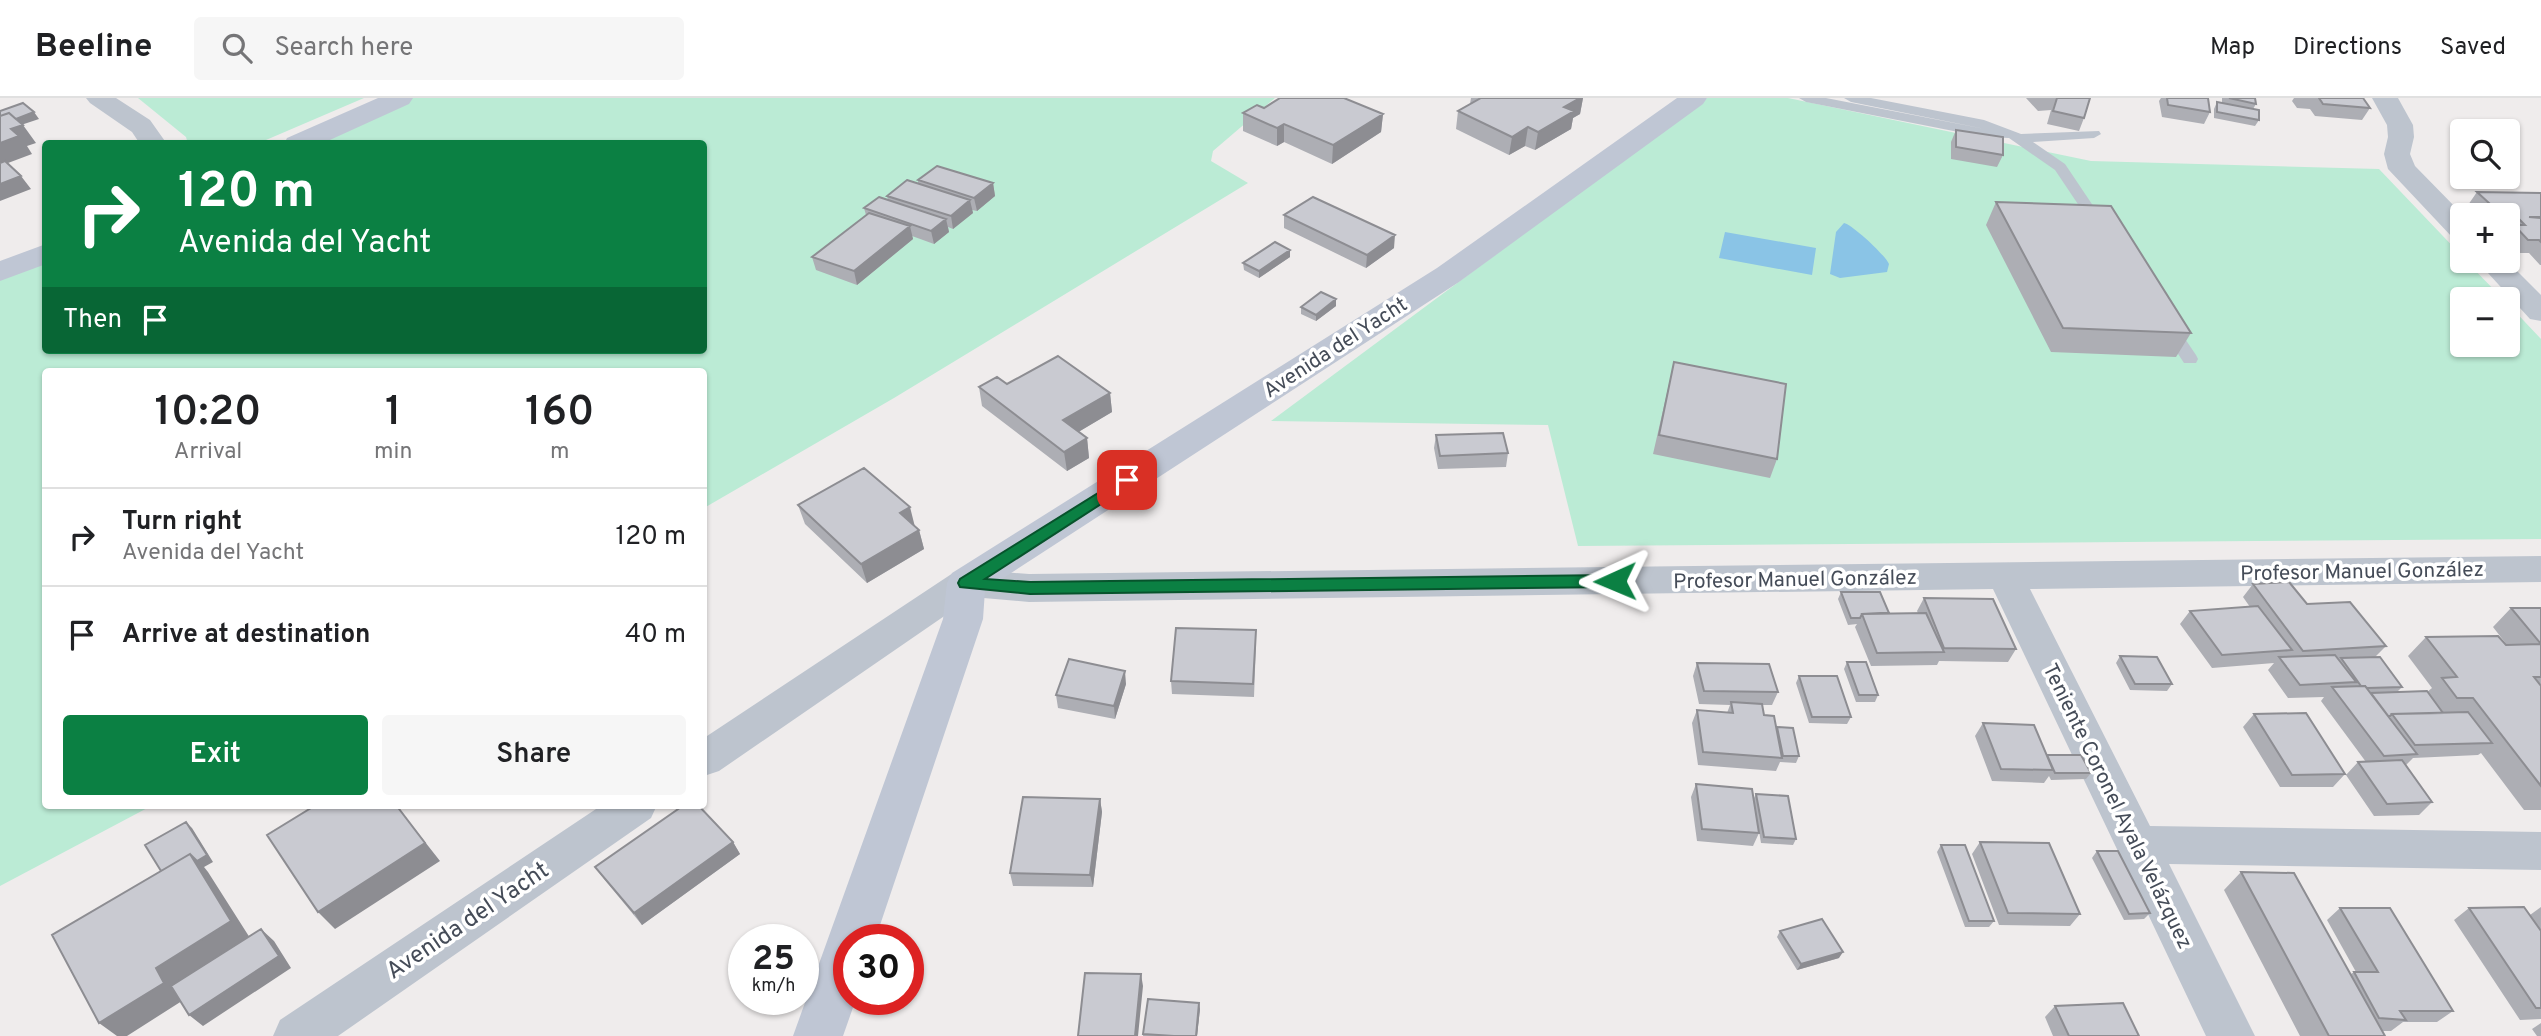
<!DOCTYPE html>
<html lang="en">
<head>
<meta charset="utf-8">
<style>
	:root { --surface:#fff; --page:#f6f6f6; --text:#202124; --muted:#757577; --line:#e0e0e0; --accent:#0b8043 }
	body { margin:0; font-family:Overpass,sans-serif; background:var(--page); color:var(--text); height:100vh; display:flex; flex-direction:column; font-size:26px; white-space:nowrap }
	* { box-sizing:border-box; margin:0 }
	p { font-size:23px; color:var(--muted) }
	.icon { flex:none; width:38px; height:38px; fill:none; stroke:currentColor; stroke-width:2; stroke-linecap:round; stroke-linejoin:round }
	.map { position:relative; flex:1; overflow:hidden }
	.side { position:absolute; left:42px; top:270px; width:665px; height:441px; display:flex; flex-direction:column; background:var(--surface); border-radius:7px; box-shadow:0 2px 5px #0004 }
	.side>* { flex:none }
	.banner { position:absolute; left:42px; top:42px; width:665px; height:214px; border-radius:7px; box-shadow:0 2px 5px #0004; background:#0b8043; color:#fff; overflow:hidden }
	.controls { position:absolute; left:2450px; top:21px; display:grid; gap:14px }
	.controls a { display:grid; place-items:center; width:70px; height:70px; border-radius:7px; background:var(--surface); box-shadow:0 2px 5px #0004; font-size:35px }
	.speed { position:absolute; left:728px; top:826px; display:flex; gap:14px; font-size:35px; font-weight:700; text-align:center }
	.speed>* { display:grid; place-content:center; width:91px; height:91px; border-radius:50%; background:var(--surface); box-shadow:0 2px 5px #0004; line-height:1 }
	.speed small { font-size:18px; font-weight:400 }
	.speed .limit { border:10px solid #d22; background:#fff; color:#111 }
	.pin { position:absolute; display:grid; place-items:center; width:60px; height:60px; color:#fff; margin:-30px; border-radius:14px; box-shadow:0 4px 10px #0006 }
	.me { position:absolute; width:77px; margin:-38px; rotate:269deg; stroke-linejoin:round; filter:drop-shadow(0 0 5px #0008) }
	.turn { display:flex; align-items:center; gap:24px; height:147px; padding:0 21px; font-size:32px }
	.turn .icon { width:91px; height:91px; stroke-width:2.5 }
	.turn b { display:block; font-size:49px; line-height:60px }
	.then { display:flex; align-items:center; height:66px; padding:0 21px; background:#0003; gap:14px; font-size:26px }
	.eta { display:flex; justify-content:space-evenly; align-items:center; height:119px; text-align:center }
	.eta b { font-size:42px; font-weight:600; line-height:49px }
	.action { display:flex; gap:14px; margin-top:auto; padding:14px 21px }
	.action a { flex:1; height:80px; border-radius:7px; background:var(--accent); color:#fff; font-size:28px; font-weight:600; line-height:80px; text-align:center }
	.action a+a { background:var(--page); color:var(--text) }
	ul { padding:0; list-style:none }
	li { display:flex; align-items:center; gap:21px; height:98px; padding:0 21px; border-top:2px solid var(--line) }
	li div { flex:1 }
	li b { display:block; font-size:26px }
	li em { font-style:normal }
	header { display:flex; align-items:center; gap:42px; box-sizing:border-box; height:98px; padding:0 35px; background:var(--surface); border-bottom:2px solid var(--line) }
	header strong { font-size:33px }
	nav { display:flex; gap:38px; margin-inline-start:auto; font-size:24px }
	.search { width:490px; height:63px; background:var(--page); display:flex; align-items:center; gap:18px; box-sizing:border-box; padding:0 24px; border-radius:7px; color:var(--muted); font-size:26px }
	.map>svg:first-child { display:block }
</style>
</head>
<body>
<header>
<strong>Beeline</strong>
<div class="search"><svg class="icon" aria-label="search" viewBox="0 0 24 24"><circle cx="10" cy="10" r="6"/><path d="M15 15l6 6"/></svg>Search here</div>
<nav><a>Map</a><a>Directions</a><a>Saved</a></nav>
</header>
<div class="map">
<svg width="2541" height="938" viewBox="0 0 2541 938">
	<rect width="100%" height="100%" fill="#efecec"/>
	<!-- green -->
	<path fill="#bbebd5" d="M138,0h226l-105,45 -71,1 -2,-7z
		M412,0h863l-62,53 -2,10 37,22 -354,215 -190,110v-137h-658v434h107l-153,81v-606l45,-20 1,90h658v-206l-395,-1z
		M1707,0h81l303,63 288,8 83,87v5h4l37,38h-41v46h46v-41l33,35v200l-963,7 -30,-121 -277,-4z"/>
	<!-- water -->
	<path fill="#8ac4e6" d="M1844,125c9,2 42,33 45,41l-2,8 -47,6 -10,-4 6,-42z
		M1725,134l91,16 -4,27 -93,-17z"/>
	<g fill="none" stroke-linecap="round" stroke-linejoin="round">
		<!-- lane -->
		<path fill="#bdc4ce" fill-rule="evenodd" d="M1799,0h27l159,31 -134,-27 -7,-4h27l113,22 37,14 78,-3 2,3 -7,4 -61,4 32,22 41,61 -7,4 -5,-1 -39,-58 -46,-32 -25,-1 -178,-35z
			M2167,222l6,1 23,34 2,4 -2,4h-12l-25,-38z"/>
		<!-- street -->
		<path fill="#bdc4ce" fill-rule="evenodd" d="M86,0h30l34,22 17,24h-27l-8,-12 -42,-29z
			M2372,0h26l15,27 1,12 -4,17 5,12 48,49 -1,24 -10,-2 -64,-68 -4,-15 4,-17 -1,-12z
			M2477,163h30l34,34v26l-11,-2z
			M2541,458v26l-511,7 120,237 391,6v38l-372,-6 86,172h-49l-213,-447 -964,13 -57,-5 -253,174 -15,5v-38l249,-165 13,-4 63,5z
			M602,707h55l-6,13 -313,218h-65l7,-16z"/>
		<!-- secondary -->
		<path fill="#bfc6d4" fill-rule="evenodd" d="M378,0h35l-4,6 -88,40h-37l3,-6z
			M1677,0h30l-4,6 -244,178 -474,308 -2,29 -108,321h-26v59h7l-13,37h-50l150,-417 4,-36 5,-10 485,-305z
			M46,146v20l-46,17v-20z"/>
	</g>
	<!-- wall -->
	<path fill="#adaeb4" d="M1471,0h112l-3,16 -7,4 -2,11 -36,21 -10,-4 -16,9 -53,-26 2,-18 12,-7z
		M2026,0h64l-6,20 -5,13 -32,-7 4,-14 -13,1z
		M2161,0h47l2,14 -6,12 -42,-7 -3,-16z
		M2222,0h33l1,6 -3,5 6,11 -4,6 -41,-8v-9l3,-7 5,1z
		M2294,0h69l7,10 -8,12 -47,-4 -5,-7 -13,-1 -5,-7z
		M1264,10l119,6 -2,18 -49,32 -48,-22 -7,4 -34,-15v-18z
		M1956,32l47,25 -6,12 -46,-8v-17z
		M918,82l75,3 2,13 -18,15 -5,-1 1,3 -20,16 -5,-2 1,5 -15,12 -22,-8 1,3 -56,46 -41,-15 -4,-13 54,-42 -2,-7 24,-8 -1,-4 31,-12z
		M2477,94l64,1v72h-1l-11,-12h-11l-10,-11 1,-11 -1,-1v-15h-29l-11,-10z
		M1996,104l195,131 -15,24 -125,-5 -65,-127z
		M1284,117l110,33 -28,20 -82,-40z
		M1290,152v7l-31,21 -15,-8 -1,-7z
		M1336,208l-20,15 -15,-7v-7z
		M1674,264l103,97 -7,19 -117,-24z
		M1007,286l103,9 2,19 -34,20 9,6 2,20 -22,13 -85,-65 -3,-19z
		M1436,337l72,18 -2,14 -68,2 -4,-21z
		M798,407l116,21 5,4 5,19 -57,34 -62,-59z
		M2253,486l54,20 79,42 -11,11 27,30 -5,5h30l5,-4 -24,-32 18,-19 81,8 -14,-18 18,-19h30v202h-17l-43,-57 -3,2 -65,3 -7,7 26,37 -13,13 -45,1 -28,-41 12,-13h8l-45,-61 3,-4 -36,1 -20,-28 6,-7 -62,5 -32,-44 10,-13 60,-4 -7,-10z
		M1841,494l48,21h29l-1,-2 7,-13 92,51 -8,13 -69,-1 -2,4 -66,1 -16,-39 2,-3 -9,1 -10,-26z
		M1256,545l-2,54 -82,-3 -1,-13z
		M2120,558l52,28 -5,7 -37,-1 -14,-27z
		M1847,564l31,33 -3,7h-19l-12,-33z
		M1697,565l81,29 -6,13h-10l2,10 12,14 1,-2 22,29 -3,7 -16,-1 -4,9 -78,-6 -6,-42 5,-13 30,3 3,-8 -31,-1 -6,-28z
		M1799,578l52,41 -4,7 -38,-1 -13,-40z
		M1126,586l-11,35 -57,-11 -2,-13z
		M2254,616l91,60 -12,13h-53l-37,-60z
		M1983,625l64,32 44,18 -5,6 -35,1 -2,-4 -5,7 -52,-2 -17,-45z
		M1696,686l57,16 3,-6 40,45 -3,6 -32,-2 -3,-18 1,8 -6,13 -56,-5 -6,-44z
		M1100,701l2,13 -9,75 -80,-1 -3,-13z
		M733,744l7,12 -98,71 -38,-46 -9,-12z
		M1980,744l100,72 -10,12 -71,-1 -27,-71z
		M1941,747l53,76 -5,6h-24l-28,-75z
		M2097,753l53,62 -6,6 -20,1 -32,-62z
		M2241,774l110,102 3,-2h2l-29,-52 13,-12 113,103 -16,11h-34l-12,9h-8l2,5h-85l-76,-146z
		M2541,809v112l-21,1 -66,-100 15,-12 61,7z
		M1780,833l59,27 -42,12 -20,-33z
		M2055,908l84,30h-86l-8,-19z
		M1200,911l-3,27h-54v-2z
		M2541,925v13h-4l-5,-7z"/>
	<!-- shaded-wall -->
	<path fill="#8d8d92" d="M1580,0h3l-3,16 -7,4 -2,11 -36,21 3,-18 26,-25z
		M34,14l5,7 -27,9 -5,-6z
		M1383,16l-2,18 -49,32 1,-19z
		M1284,26v18l-7,4v-18z
		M23,27l13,18 -9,3 5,8 -32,12v-23l11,-14z
		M1528,29l-3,19 -16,9 3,-18z
		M21,78l10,13 -31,12v-17z
		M993,85l2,13 -18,15 -3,-13z
		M970,102l3,13 -20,16 -2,-13z
		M946,121l3,13 -15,12 -3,-13z
		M910,128l3,13 -56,46 -3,-14z
		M1395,137l-1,13 -28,20 1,-13z
		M1290,152v7l-31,21v-7z
		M1336,201v7l-20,15v-6z
		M1110,295l2,19 -47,28 -2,-20z
		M1087,340l2,20 -22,13 -3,-19z
		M910,409l5,20 -15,-14z
		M919,432l5,19 -57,34 -6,-19z
		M1125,573l1,13 -11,35 -1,-13z
		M1100,701l2,13 -9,75 -3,-12z
		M396,707l44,56 -105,68 -17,-17z
		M186,724l6,6 21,34 -9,5 4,5 42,66 -65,61 -58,37h-10l-18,-13 57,-55 34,-114z
		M733,744l7,12 -98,71 -8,-12z
		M261,831l13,12 17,27 -88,58 -14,-11z
		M1843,854l-4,6 -42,12 4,-6z
		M1141,876l2,12 -5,50h-3z
		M1199,905l1,6 -3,27h-1z"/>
	<!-- building -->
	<path fill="#c9cad1" stroke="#8d8d92" stroke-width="2" d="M1280,0h64l39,16 -50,31 -49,-21 -7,4 -34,-15 14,-8 7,3z
		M1481,0h99l-16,9 10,4 -36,21 -10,-5 -16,10 -54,-26z
		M2057,0h33l-6,20 -31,-7z
		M2167,0h41l2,14 -42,-7z
		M2229,0h26l1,6z
		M2319,0h44l7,10 -47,-4z
		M2217,4l42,8v10l-42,-8z
		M23,5l11,9 -18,7 -7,-6 -9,3v-5z
		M9,15l14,12 -12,4 8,7 -19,7v-27z
		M1956,32l47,7v18l-47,-8z
		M5,63l16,15 -21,8v-21z
		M937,68l56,17 -19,15 -56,-18z
		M907,82l63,20 -19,16 -64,-20z
		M2477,94l64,1v24h-12l12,1v24l-2,-2h-11l-14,-15h11l-8,-8h-9v-2h-6z
		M879,99l67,22 -15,12 -67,-23z
		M1313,99l82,38 -28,20 -83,-40z
		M1996,104l115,4 80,127 -128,-5z
		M869,115l41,13 -56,45 -42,-14z
		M1275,144l15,8 -31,21 -16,-8z
		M1321,194l15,7 -20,16 -15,-8z
		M1058,258l52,37 -47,27 24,18 -23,14 -85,-65 18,-10 10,7z
		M1674,264l112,22 -9,75 -118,-24z
		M1503,335l5,20 -68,3 -4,-21z
		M864,370l46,39 -10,6 19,17 -58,34 -63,-59z
		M2289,484l18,22 43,-2 36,44 -83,5 -50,-67z
		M1841,494h39l9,21 -27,1 -2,4h-9z
		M1924,500l69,1 23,50 -72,-1z
		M2258,508l34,44 -70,5 -32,-44z
		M2511,510h30v36z
		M1926,515l18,39 -67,1 -15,-39z
		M1176,530l80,2 -3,54 -82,-3z
		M2498,538l8,9 35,-1v33h-7l7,9v100l-68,-88h-16l-15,-20 15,-1 -31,-40z
		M2335,557l21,27 -56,3 -21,-28z
		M2120,558l37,1 15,27h-37z
		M2380,559l22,30 -35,1 -2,-2h-4l-20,-28z
		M1069,561l56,12 -11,35 -58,-11z
		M1847,564h19l12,33h-19z
		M1697,565l72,1 9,28 -74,-1z
		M1799,578h38l14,41h-39z
		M2365,588l52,68 -33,2 -52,-69z
		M2427,593l16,22 -51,1 -3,3 -18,-24z
		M1731,604l31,2 2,11 10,1 8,42 -79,-6 -6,-42 36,3z
		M2468,614l24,31 -77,2 -23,-31z
		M2306,615l39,61 -53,1 -38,-61z
		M1983,625l51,2 19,45 -52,-1z
		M1777,629l16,1 6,28h-16z
		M2047,657h34l10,18h-36z
		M2402,662l30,42 -45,2 -29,-42z
		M1696,686l56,5 7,44 -57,-4z
		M1756,696l32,2 8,43 -32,-2z
		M1023,699l77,2 -10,76 -80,-2z
		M316,707h80l29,38 -107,69 -51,-77z
		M684,707h14l35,37 -99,71 -39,-46z
		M186,724l21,33 -10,6 -7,-7 -29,17 -16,-26z
		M1980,744l69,1 31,71 -72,-1z
		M1941,747h24l29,76h-25z
		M2097,753h21l32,62 -21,1z
		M190,756l41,67 -75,47 8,15 -65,40 -47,-88z
		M2241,774l53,1 91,163h-56z
		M2524,809l17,24v77h-5l-67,-100z
		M2340,810h50l63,103h-53l6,9 -27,-2 -25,-46h24z
		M1822,821l21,33 -42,12 -21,-33z
		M261,831l18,27 -90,59 -18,-29z
		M1085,875l56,1 -6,62h-57z
		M1148,901l51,4 -3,33h-22l-31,-2z
		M2123,905l16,33h-70l-14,-30z"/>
	<!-- route -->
	<path fill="#0b8043" stroke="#07532c" stroke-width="2" d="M1127,377l7,5 -2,4 -147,95 45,3 585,-7 8,6 -8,6 -585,7 -70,-7 -2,-4 2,-4z"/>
	<g text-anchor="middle" stroke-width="7" stroke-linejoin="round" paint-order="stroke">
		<!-- street labels -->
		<g font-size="21" fill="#454c58" stroke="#fff">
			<text transform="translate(1335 249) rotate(-33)" y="7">Avenida del Yacht</text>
			<text transform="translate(2362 473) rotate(-1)" y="7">Profesor Manuel González</text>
			<text transform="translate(1795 481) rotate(-1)" y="7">Profesor Manuel González</text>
			<text transform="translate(2118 708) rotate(64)" y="7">Teniente Coronel Ayala Velázquez</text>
		</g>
		<!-- near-street labels -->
		<g font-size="24" fill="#454c58" stroke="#fff">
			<text transform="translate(467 822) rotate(-34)" y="8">Avenida del Yacht</text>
		</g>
	</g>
</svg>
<div class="controls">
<a><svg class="icon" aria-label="search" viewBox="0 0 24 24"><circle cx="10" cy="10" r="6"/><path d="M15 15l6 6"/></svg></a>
<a>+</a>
<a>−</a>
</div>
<div class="speed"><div>25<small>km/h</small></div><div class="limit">30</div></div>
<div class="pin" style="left:1127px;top:382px;background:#d93025"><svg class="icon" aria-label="arrive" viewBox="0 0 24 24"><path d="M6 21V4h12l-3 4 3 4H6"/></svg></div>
<svg class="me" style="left:1615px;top:483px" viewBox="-20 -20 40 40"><path d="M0-17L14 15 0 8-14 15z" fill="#0b8043" stroke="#fff" stroke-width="4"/></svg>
<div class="banner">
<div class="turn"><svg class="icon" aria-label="right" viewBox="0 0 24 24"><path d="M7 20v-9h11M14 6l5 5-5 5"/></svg><div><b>120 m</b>Avenida del Yacht</div></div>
<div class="then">Then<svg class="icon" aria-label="arrive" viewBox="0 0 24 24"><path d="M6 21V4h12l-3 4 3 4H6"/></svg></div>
</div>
<section class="side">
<div class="eta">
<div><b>10:20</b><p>Arrival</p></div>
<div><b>1</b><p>min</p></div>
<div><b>160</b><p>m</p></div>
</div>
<ul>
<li><svg class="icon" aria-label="right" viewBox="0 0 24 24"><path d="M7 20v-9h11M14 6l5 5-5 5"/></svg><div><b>Turn right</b><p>Avenida del Yacht</p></div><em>120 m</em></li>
<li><svg class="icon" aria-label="arrive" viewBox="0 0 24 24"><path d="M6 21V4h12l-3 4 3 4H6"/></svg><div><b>Arrive at destination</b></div><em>40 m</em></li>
</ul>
<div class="action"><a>Exit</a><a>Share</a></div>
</section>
</div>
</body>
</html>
